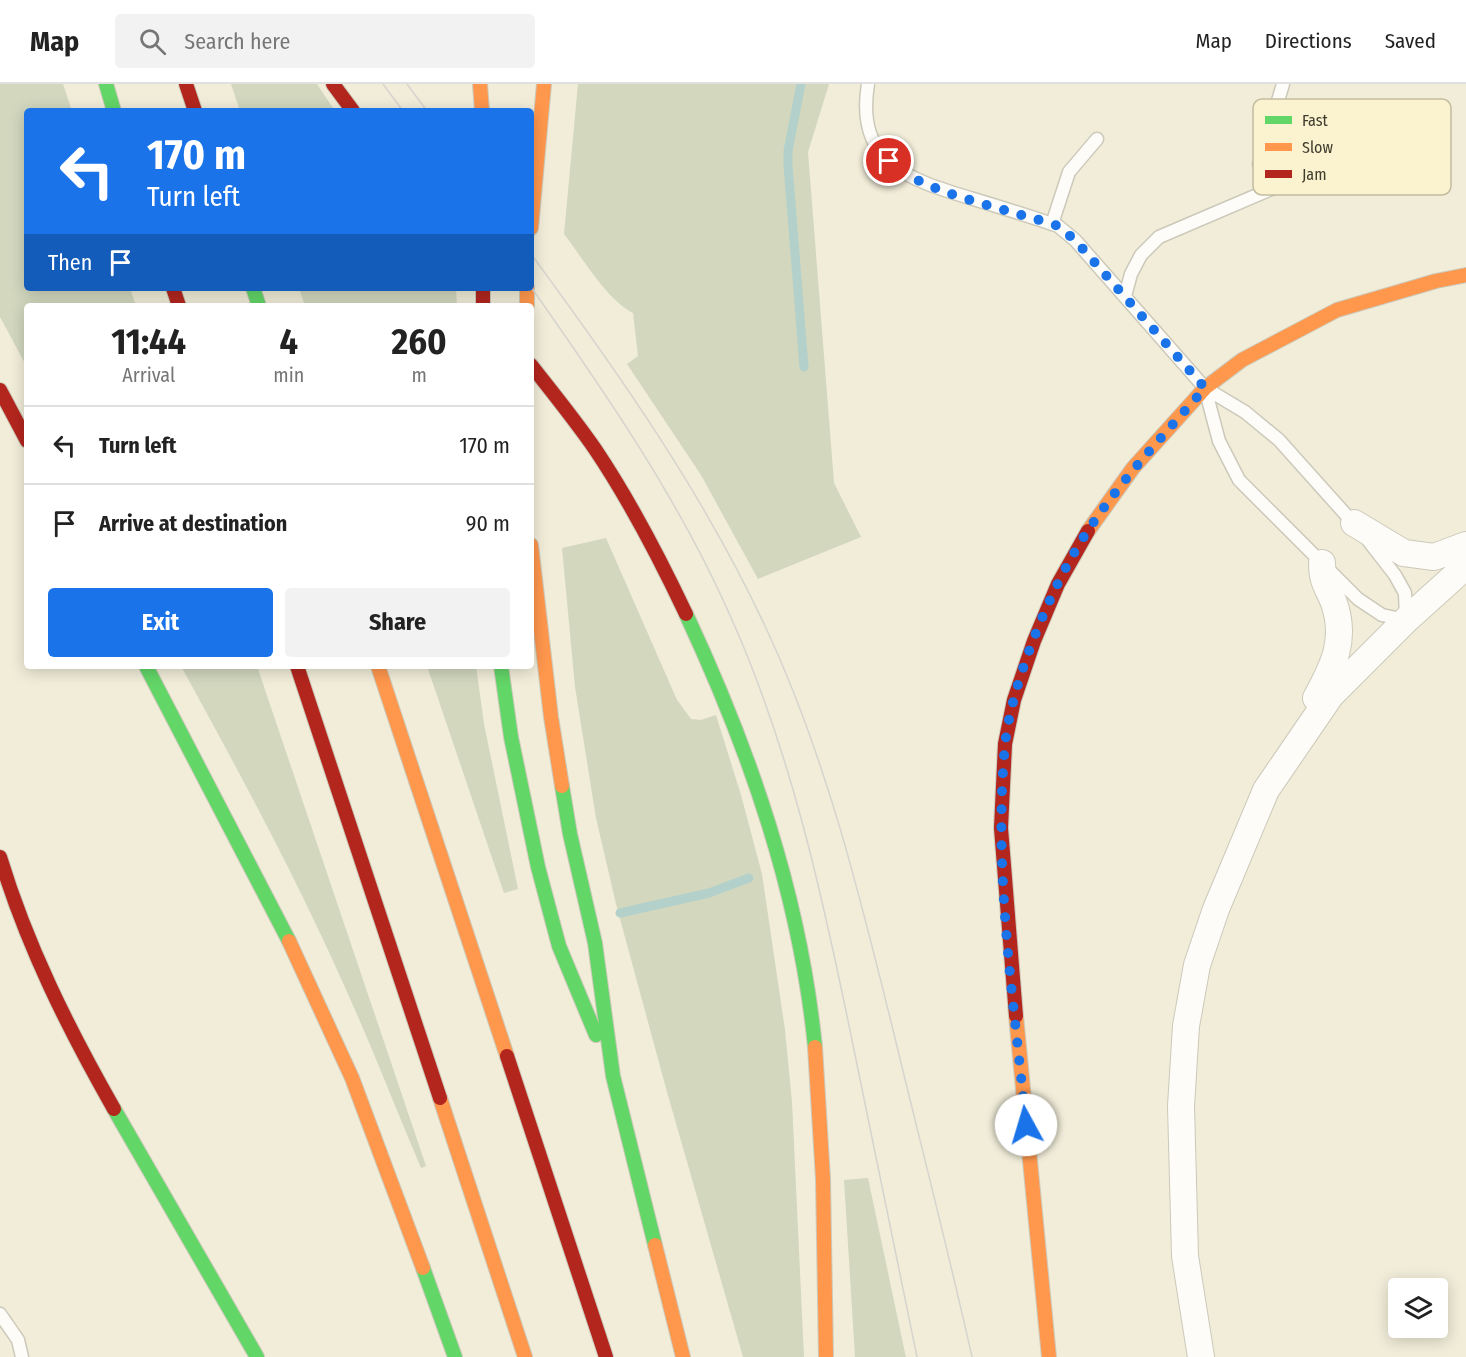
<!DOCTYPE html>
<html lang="en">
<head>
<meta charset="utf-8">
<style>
	:root { --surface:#fff; --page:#f2f2f2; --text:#222; --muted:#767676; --line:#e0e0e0; --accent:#1a73e8 }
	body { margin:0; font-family:"Fira Sans Condensed",sans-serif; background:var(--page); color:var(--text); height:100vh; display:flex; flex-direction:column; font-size:22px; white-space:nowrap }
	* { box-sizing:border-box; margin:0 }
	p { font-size:20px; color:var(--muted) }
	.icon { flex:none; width:33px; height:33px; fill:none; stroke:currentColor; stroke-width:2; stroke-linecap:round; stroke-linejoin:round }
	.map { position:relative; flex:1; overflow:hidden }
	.sheet { position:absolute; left:24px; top:219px; width:510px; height:366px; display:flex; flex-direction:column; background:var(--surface); border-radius:6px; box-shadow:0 3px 15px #0003 }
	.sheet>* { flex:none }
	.banner { position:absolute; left:24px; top:24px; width:510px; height:183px; border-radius:6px; box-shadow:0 3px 15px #0003; background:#1a73e8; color:#fff; overflow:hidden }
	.controls { position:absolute; left:1388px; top:1194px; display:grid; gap:12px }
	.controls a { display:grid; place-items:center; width:60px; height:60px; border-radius:6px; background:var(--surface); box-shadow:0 3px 15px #0003; font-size:30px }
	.pin { position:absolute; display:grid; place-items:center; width:51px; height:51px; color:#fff; margin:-26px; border:3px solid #fff; border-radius:50%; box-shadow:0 2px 6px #0007 }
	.me { position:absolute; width:66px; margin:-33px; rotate:354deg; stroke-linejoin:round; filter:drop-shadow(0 0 4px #0008) }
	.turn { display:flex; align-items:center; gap:21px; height:126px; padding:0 24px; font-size:27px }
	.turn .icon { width:78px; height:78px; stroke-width:2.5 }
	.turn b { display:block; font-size:42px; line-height:51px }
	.then { display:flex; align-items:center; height:57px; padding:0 24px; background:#0003; gap:12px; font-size:22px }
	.eta { display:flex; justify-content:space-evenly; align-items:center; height:102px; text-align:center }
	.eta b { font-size:36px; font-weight:700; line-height:42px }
	.primary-button { display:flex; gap:12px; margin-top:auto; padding:12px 24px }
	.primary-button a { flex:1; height:69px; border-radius:6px; background:var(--accent); color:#fff; font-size:24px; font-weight:700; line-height:69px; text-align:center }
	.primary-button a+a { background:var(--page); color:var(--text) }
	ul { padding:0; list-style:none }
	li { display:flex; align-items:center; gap:18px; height:78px; padding:0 24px; border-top:2px solid var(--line) }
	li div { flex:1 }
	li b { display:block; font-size:22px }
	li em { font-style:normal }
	header { display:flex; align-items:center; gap:36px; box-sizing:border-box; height:84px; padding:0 30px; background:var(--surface); border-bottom:2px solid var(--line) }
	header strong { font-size:28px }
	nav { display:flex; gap:33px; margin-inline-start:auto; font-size:21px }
	.search { width:420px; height:54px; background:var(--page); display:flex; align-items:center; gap:15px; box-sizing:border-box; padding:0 21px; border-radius:6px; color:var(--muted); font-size:22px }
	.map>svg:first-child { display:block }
</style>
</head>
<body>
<header>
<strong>Map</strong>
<div class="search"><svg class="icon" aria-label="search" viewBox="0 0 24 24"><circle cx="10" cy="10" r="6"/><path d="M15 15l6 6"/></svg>Search here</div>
<nav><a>Map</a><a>Directions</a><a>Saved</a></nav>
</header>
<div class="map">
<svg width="1466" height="1273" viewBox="0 0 1466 1273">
	<rect width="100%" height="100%" fill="#f1edd9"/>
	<!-- green -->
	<path fill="#d2d7be" d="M0,0h63l9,27h-45v177h103l6,18h-109v61l-27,-50z
		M231,0h86l18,27h-95z
		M578,0h251l-21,68 26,331 27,54 -103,42 -57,-104 -74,-111 11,-8 -5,-43c-26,-13 -51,-56 -69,-79z
		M299,204h157l1,18h-152z
		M606,454l71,162 14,19 10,1 15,-5 25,80 21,79 23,156 7,72 12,255h-61l-76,-265 -51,-188 -20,-86 -21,-131 -13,-139z
		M181,582h76l169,500 -5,2c-26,-61 -50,-124 -78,-185 -48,-108 -105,-213 -162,-317z
		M427,582h49l8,58 34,165 -14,4z
		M868,1094l37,175 1,4h-51l-11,-177z"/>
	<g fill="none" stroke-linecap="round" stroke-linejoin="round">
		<!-- stream -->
		<path stroke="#b3d1ca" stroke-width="9" d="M801,0l-13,67v14l16,202
			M620,829l89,-20 40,-15"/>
		<!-- lane casing -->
		<g stroke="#ccc9ba" stroke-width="15">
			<path id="lane" d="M868,0c-13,79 40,95 102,114 30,9 59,18 88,28l17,14 130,148 40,24 34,28 77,86
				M1052,140l17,-52 28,-33
				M1125,212l6,-22 10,-19 18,-18 124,-53 -24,-20 24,-80
				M1206,308l13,49 20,39 119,119 24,16 24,5 -1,-27 -10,-18 -28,-36
				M0,1230l18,26 4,17"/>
		</g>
		<!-- street casing -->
		<g stroke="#ccc9ba" stroke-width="28">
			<path id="street" d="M1354,439l50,30 30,4 32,-12
				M1316,614c17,-31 31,-58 18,-95 -6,-16 -12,-20 -12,-40
				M1201,1273l-16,-101 -4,-150 5,-80 11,-61 19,-56 50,-119 65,-95 75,-75 60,-54"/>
		</g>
		<!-- fast casing -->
		<g stroke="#ccc9ba" stroke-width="16">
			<path id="fast" d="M106,0l8,27
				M253,204l6,18
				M686,530c64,137 114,281 129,433
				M146,582l143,275
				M501,582l10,71 27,130 21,79 37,89
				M562,702l8,48 25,109 18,133 42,169
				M114,1025l143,248
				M423,1184l32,89"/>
		</g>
		<!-- slow casing -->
		<g stroke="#ccc9ba" stroke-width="16">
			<path id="slow" d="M480,0l2,27
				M531,144l13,-144
				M527,204v18
				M1088,447l45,-63 72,-80 37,-28 95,-50 99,-29 30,-6
				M531,461l20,172 11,69
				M378,582l129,390
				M289,857l63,137 71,190
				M1016,932l33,341
				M815,963l8,132 3,178
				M440,1014l85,259
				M655,1161l28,112"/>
		</g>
		<!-- jam casing -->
		<g stroke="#ccc9ba" stroke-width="16">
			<path id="jam" d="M186,0l9,27
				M333,0l20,27
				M173,204l6,18
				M531,281c22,28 44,55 64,84 35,52 64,108 91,165
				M0,306l27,51
				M297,582l143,432
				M0,773c27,89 68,171 114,252
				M1016,932l-15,-188 4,-84 9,-44 20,-59 24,-57 30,-53
				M507,972l99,301"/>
		</g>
		<!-- lane -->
		<use href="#lane" stroke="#fdfcf9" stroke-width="12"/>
		<!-- street -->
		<use href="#street" stroke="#fdfcf9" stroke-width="26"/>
		<!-- fast -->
		<use href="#fast" stroke="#63d668" stroke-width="14"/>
		<!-- slow -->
		<use href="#slow" stroke="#ff974d" stroke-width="14"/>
		<!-- jam -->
		<use href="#jam" stroke="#b3261e" stroke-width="14"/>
		<!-- tram -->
		<path stroke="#d5d4ce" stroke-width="1.5" d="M383,0l20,27
			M407,0l20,27
			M531,170c87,118 172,239 234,372 61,130 95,270 129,408 26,108 54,215 78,323
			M531,203c73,104 146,209 198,326 62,137 94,285 124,432 21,104 43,208 64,312"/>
		<!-- jam-bridge casing -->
		<g stroke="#ccc9ba" stroke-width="16" stroke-linecap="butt">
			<path id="jam-bridge" d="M483,204v18"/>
		</g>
		<!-- jam-bridge -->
		<use href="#jam-bridge" stroke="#b3261e" stroke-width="14"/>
	</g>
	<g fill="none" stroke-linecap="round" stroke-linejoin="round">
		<!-- route -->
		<path stroke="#1a73e8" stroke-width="10" stroke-dasharray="0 18" d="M889,77c29,31 126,50 169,65l17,14 130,148c-42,48 -85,93 -120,147 -34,52 -74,149 -80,210 -12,126 9,255 21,380"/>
	</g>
	<!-- legend -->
	<rect x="1253" y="15" width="198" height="96" rx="9" fill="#fbf3cf" stroke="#c3bc9f" stroke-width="1.5"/>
	<rect x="1265" y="32" width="27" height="8" fill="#63d668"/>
	<rect x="1265" y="59" width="27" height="8" fill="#ff974d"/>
	<rect x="1265" y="86" width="27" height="8" fill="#b3261e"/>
	<g font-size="16" fill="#403d2f">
		<text x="1302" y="42">Fast</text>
		<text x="1302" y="69">Slow</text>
		<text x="1302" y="96">Jam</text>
	</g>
</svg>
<div class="controls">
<a><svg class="icon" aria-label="layers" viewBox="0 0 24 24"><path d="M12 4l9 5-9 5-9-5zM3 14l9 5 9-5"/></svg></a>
</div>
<div class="pin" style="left:889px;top:77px;background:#d93025"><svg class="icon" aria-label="arrive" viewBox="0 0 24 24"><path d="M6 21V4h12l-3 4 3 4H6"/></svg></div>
<svg class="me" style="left:1026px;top:1041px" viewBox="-20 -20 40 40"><circle r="19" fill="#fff"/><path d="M0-13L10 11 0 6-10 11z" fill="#1a73e8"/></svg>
<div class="banner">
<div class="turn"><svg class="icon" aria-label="left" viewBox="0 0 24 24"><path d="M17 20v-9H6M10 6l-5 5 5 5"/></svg><div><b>170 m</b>Turn left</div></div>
<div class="then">Then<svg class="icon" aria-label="arrive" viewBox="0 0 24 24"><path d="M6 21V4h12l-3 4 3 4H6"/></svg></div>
</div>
<section class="sheet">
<div class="eta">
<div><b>11:44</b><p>Arrival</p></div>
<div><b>4</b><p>min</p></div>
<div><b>260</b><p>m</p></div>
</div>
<ul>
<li><svg class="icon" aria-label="left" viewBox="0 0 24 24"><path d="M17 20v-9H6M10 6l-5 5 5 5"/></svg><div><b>Turn left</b></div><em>170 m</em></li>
<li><svg class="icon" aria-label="arrive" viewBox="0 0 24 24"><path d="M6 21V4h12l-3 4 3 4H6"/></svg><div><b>Arrive at destination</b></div><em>90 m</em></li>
</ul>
<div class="primary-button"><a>Exit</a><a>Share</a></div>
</section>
</div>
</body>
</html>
